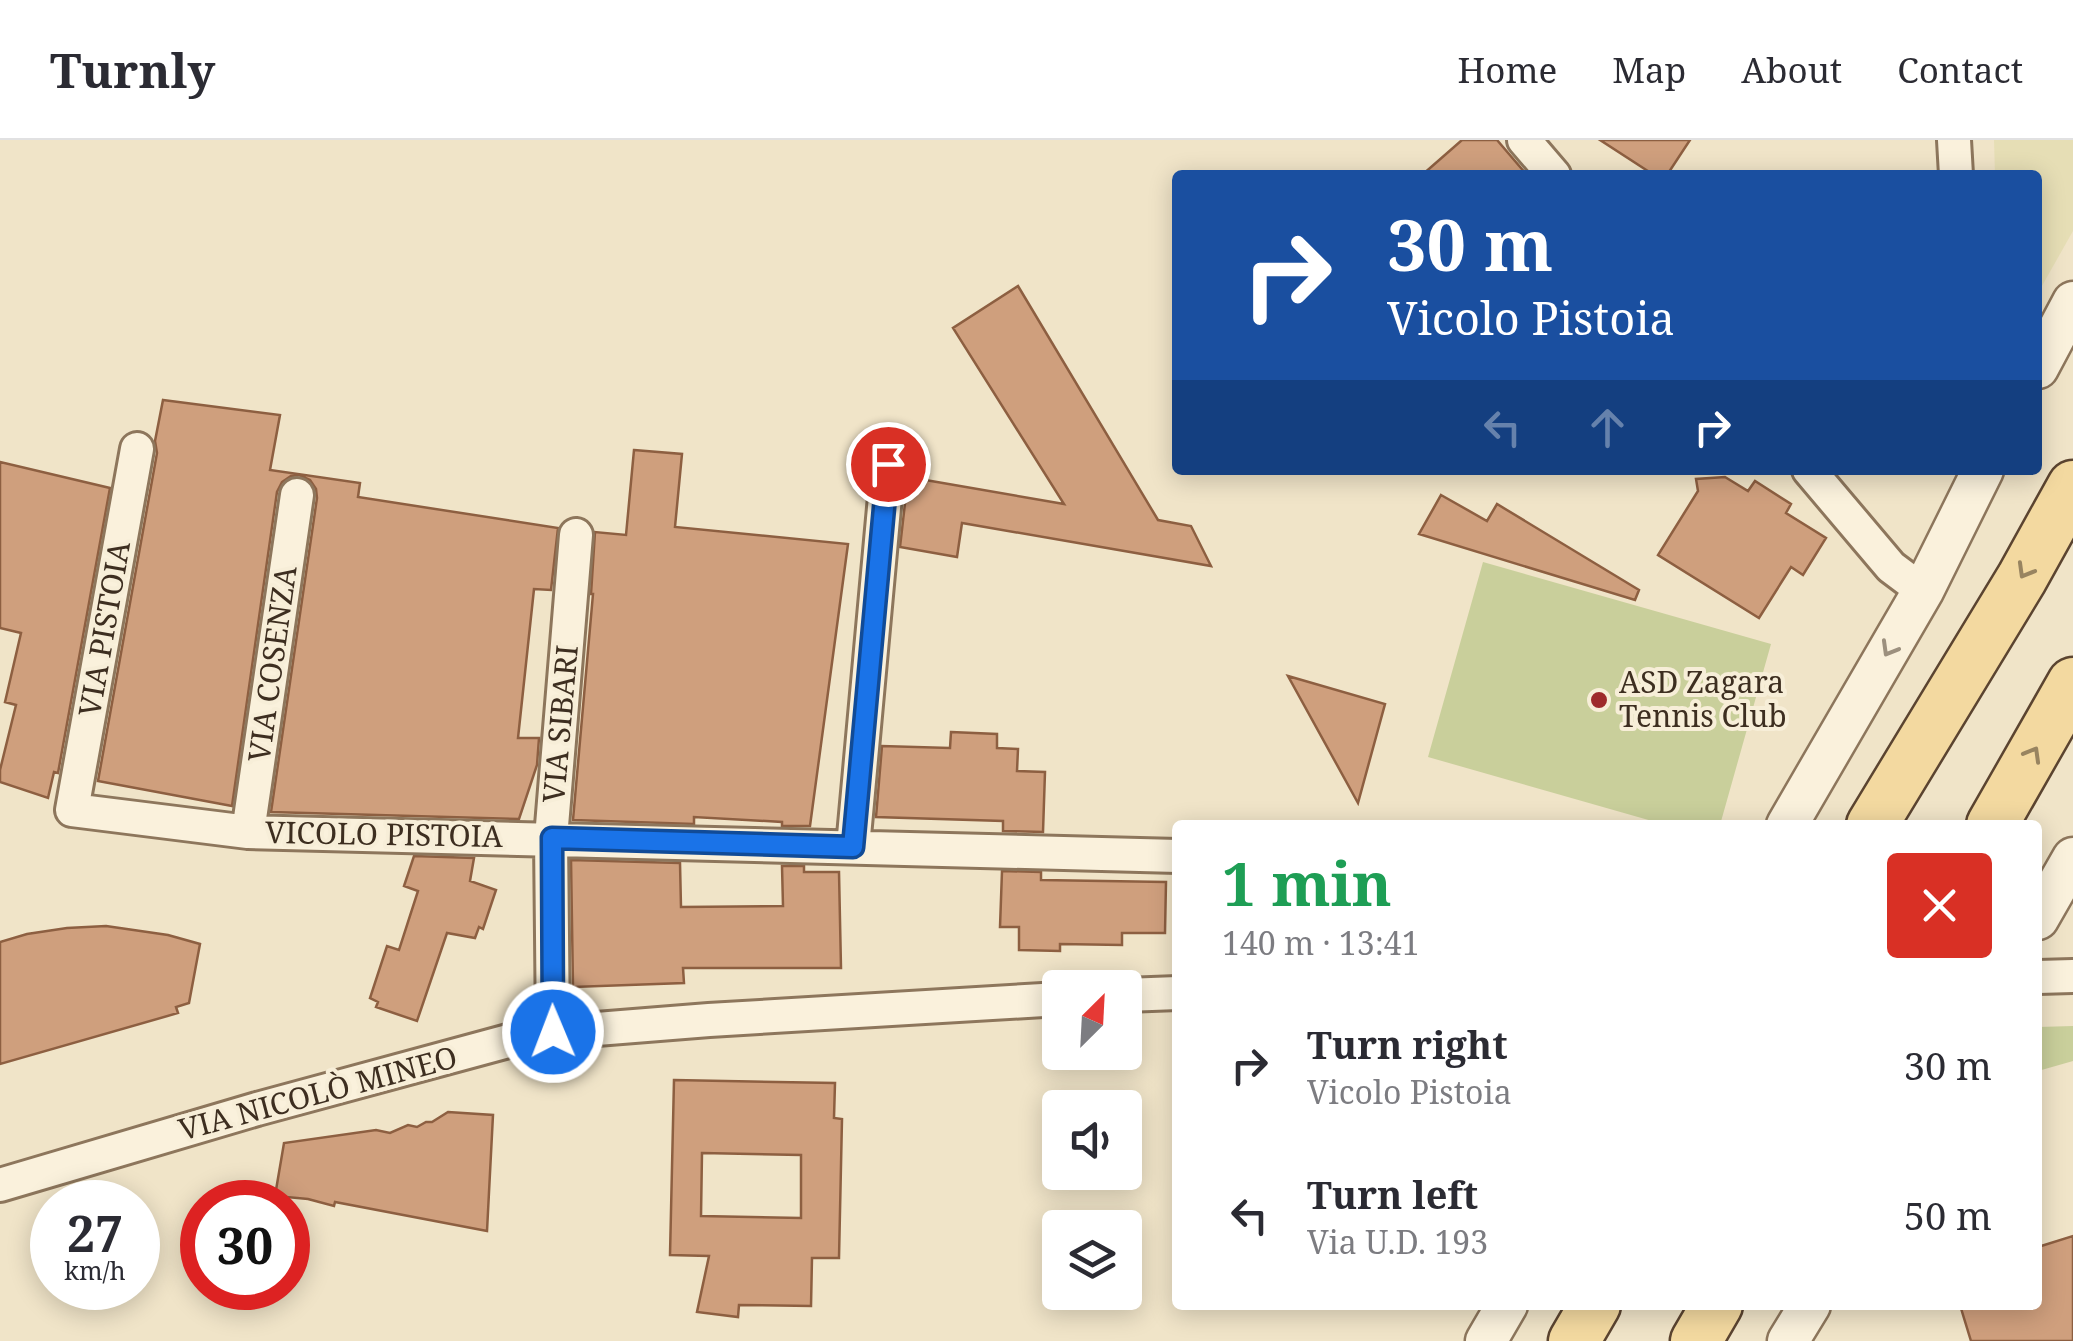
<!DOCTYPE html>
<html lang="en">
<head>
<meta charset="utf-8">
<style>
	:root { --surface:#fff; --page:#f7f7f7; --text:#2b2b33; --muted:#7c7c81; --line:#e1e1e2 }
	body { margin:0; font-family:"Noto Serif",serif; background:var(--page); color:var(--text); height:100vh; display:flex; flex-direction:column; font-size:38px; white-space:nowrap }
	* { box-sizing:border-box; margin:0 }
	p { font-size:32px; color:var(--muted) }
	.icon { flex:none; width:55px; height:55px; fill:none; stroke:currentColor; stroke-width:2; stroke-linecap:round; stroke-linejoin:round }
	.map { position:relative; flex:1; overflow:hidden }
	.side { position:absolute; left:1172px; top:680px; width:870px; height:490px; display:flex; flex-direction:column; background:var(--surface); border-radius:10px; box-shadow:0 5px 25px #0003 }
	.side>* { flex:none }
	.banner { position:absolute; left:1172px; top:30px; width:870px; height:305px; border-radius:10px; box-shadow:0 5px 25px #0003; background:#1a4fa0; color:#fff; overflow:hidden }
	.needle { width:65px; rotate:24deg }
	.controls { position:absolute; left:1042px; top:830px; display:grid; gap:20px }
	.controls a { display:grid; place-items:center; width:100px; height:100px; border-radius:10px; background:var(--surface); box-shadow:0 5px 25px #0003; font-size:50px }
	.speed { position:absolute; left:30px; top:1040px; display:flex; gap:20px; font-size:50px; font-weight:700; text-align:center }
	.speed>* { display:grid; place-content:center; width:130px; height:130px; border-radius:50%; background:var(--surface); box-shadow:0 5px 25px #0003; line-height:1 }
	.speed small { font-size:25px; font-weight:400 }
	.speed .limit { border:15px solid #d22; background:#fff; color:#111 }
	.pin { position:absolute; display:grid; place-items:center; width:85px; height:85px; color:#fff; margin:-42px; border:5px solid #fff; border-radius:50%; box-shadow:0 2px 10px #0007 }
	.me { position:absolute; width:110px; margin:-55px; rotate:359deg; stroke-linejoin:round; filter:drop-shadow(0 0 8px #0008) }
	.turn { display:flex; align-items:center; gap:35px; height:210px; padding:0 50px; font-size:45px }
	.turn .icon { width:130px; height:130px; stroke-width:2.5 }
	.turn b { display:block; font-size:70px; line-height:85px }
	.lanes { display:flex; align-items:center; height:95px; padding:0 50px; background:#0003; justify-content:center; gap:50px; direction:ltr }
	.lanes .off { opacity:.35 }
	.round { display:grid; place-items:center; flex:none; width:105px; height:105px; border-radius:10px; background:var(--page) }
	.overview { display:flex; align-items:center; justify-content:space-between; height:170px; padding:0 50px }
	h1 { font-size:60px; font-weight:700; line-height:75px; color:#1e9e55 }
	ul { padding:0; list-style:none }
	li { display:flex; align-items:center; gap:30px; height:150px; padding:0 50px }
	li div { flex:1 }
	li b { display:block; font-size:38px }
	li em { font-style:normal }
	header { display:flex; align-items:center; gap:60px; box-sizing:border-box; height:140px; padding:0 50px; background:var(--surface); border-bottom:2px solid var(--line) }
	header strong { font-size:48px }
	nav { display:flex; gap:55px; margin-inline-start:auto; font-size:35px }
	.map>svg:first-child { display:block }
</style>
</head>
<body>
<header>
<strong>Turnly</strong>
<nav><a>Home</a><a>Map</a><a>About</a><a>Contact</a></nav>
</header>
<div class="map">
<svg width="2073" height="1201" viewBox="0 0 2073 1201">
	<rect width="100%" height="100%" fill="#f0e4c8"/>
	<!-- farmland -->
	<path fill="#e6deb5" d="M1994,0h79v91l-35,62v-118h-43z"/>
	<!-- green -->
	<path fill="#c9cf9b" d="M1483,422l288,82 -51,181h-54l-238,-68z
		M2073,886v35l-35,10v-44z"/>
	<!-- building -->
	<path fill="#cf9f7d" stroke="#8d5f41" stroke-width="2.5" fill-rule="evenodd" d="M1462,0h35l30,35h-105z
		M1600,0h90l-23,35h-13z
		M1018,146l140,234 33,6 20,40 -249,-43 -5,34 -57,-10 8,-70 156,27 -111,-176z
		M163,260l117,15 -10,55 90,13 -2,14 200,31 -7,62 -17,-1 -16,149h21l-2,27 -18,54 -248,-7 46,-314 -1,-9 -6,-9 -11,-5 -8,1 -9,6 -5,10 -45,314 -134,-25 59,-328 -2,-12z
		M634,310l48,4 -7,73 173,17 -38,282h-28v-4l-88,-5v7l-121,-4 20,-226h-2l4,-62 31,3z
		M0,322l110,26 -52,285 -4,-1 -6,26 -48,-16v-12l16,-65 -11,-3 16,-69 -21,-5z
		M1725,337l23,14 7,-10 36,23 -5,9 40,25 -23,37 -12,-8 -32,51 -101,-63 40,-64 -2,-12z
		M1441,355l46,26 10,-17 142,86 -4,10 -216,-66z
		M1288,536l97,28 -27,99z
		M951,592l46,2v14l21,1 -1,22 28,1 -2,60 -40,-1v-10l-127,-4 6,-71 68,2z
		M414,716l60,2 -4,23 26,9 -13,39 -4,-2 -4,11 -28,-5 -30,88 -41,-14 2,-5 -8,-4 17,-52 12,4 19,-59 -14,-5z
		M571,720l109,3 1,44 102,-1 -1,-40h22v6h35l2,96h-158l1,15 -111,4z
		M1002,731l39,1v8l125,2 -1,51h-43v12l-62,-1v7l-41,-1v-23h-19z
		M106,786l62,9 32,9 -11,59 -13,4 2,6 -178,51v-122l27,-8 40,-6z
		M674,940l161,3 -1,35 8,1 -3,139h-27l-1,48 -72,-1 -1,12 -41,-5 12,-56 -39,-1zM702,1013l99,2v63l-100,-2z
		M448,972l45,3 -6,116 -152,-29 -1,4 -26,-7 -33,-3 9,-53 92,-13 14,3 18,-8 9,2 9,-5h6z
		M2073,1096v105h-102l-11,-36h78v-58z"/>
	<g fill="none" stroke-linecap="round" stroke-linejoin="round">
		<!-- minor casing -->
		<g stroke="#8d765c" stroke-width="38">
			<path id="minor" d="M1524,0l30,35
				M1954,0l2,35
				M137,309l-65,361 176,22 930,24
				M1809,330l82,97 32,24
				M248,692l49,-337
				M853,707l35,-383
				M2038,837l35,-1
				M1125,855l53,-2
				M553,893l-2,-195 25,-303
				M0,1045l257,-76 277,-75 175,-14 351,-21"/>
		</g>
		<!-- tertiary casing -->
		<g stroke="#8d765c" stroke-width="45">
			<path id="tertiary" d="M2038,228l35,-66
				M1787,685l136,-234 60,-121
				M2038,779l35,-61
				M1486,1201l21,-36
				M1788,1201l22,-36"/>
		</g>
		<!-- primary casing -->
		<g stroke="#5b4430" stroke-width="55">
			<path id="primary" d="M1872,685l150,-247 51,-92
				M1992,685l81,-142
				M1574,1201l21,-36
				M1696,1201l21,-36"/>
		</g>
		<!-- minor -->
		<use href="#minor" stroke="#faf1dc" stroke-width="32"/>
		<!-- tertiary -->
		<use href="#tertiary" stroke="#faf1dc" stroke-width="40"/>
		<!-- primary -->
		<use href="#primary" stroke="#f3d9a0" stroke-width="50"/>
	</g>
	<!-- one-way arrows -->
	<defs><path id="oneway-chevron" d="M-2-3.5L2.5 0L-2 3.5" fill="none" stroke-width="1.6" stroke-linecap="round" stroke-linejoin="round" transform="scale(2.5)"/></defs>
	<g stroke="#988460">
		<use href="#oneway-chevron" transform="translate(2025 431) rotate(120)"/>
		<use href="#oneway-chevron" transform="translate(2033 614) rotate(-60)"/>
	</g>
	<use stroke="#9c907e" href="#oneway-chevron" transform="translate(1889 509) rotate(120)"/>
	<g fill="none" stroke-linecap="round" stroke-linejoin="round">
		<!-- route casing -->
		<g stroke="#114b97" stroke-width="25">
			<path id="route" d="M553,892l-1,-194 301,9 35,-383"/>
		</g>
		<!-- route -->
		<use href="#route" stroke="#1a73e8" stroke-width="18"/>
	</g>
	<!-- markers -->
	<circle fill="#9e2a2b" stroke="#f7eed8" stroke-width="4" cx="1599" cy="560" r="10"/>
	<g text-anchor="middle" stroke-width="8" stroke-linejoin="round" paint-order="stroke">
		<!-- street labels -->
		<g font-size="30" fill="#3d2e20" stroke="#f7eed8">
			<text transform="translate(105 489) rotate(-80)" y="10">VIA PISTOIA</text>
			<text transform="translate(273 524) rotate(-82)" y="10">VIA COSENZA</text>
			<text transform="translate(561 584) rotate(-85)" y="10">VIA SIBARI</text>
			<text transform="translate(384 695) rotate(1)" y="10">VICOLO PISTOIA</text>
			<text transform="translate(318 954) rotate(-15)" y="10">VIA NICOLÒ MINEO</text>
		</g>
		<!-- poi labels -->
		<g font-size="30" fill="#3d2e20" stroke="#f7eed8" text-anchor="start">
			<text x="1619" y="553">ASD Zagara<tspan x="1619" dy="34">Tennis Club</tspan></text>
		</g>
	</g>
</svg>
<div class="controls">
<a><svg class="needle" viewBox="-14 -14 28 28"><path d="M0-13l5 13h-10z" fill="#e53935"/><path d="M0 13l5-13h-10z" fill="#7c7c81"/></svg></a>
<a><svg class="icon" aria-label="sound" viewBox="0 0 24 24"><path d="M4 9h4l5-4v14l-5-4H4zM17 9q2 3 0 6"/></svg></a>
<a><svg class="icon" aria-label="layers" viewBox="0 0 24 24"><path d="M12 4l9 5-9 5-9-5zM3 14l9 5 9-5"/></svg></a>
</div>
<div class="speed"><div>27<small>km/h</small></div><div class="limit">30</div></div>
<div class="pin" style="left:888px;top:324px;background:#d93025"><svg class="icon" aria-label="arrive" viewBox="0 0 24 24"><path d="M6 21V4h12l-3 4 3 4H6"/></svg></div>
<svg class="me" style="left:553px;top:892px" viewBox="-20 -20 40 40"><circle r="17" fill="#1a73e8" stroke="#fff" stroke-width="3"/><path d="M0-11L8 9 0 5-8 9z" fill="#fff"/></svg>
<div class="banner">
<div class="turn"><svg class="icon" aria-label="right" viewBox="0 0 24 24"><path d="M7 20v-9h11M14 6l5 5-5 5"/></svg><div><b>30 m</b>Vicolo Pistoia</div></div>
<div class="lanes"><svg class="icon off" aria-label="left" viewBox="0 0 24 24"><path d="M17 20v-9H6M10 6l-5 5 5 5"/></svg><svg class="icon off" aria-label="ahead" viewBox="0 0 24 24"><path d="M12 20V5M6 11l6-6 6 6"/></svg><svg class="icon" aria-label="right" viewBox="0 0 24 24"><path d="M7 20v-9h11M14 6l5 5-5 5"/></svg></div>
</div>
<section class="side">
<div class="overview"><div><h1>1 min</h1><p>140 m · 13:41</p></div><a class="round" style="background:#d93025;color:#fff"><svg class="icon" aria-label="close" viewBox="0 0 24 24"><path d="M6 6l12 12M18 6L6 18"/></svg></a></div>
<ul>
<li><svg class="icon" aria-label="right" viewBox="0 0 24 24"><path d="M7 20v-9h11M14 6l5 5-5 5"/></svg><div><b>Turn right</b><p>Vicolo Pistoia</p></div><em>30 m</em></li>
<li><svg class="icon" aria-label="left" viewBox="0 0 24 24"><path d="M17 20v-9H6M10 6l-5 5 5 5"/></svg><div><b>Turn left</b><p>Via U.D. 193</p></div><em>50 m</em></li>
</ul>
</section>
</div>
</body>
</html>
